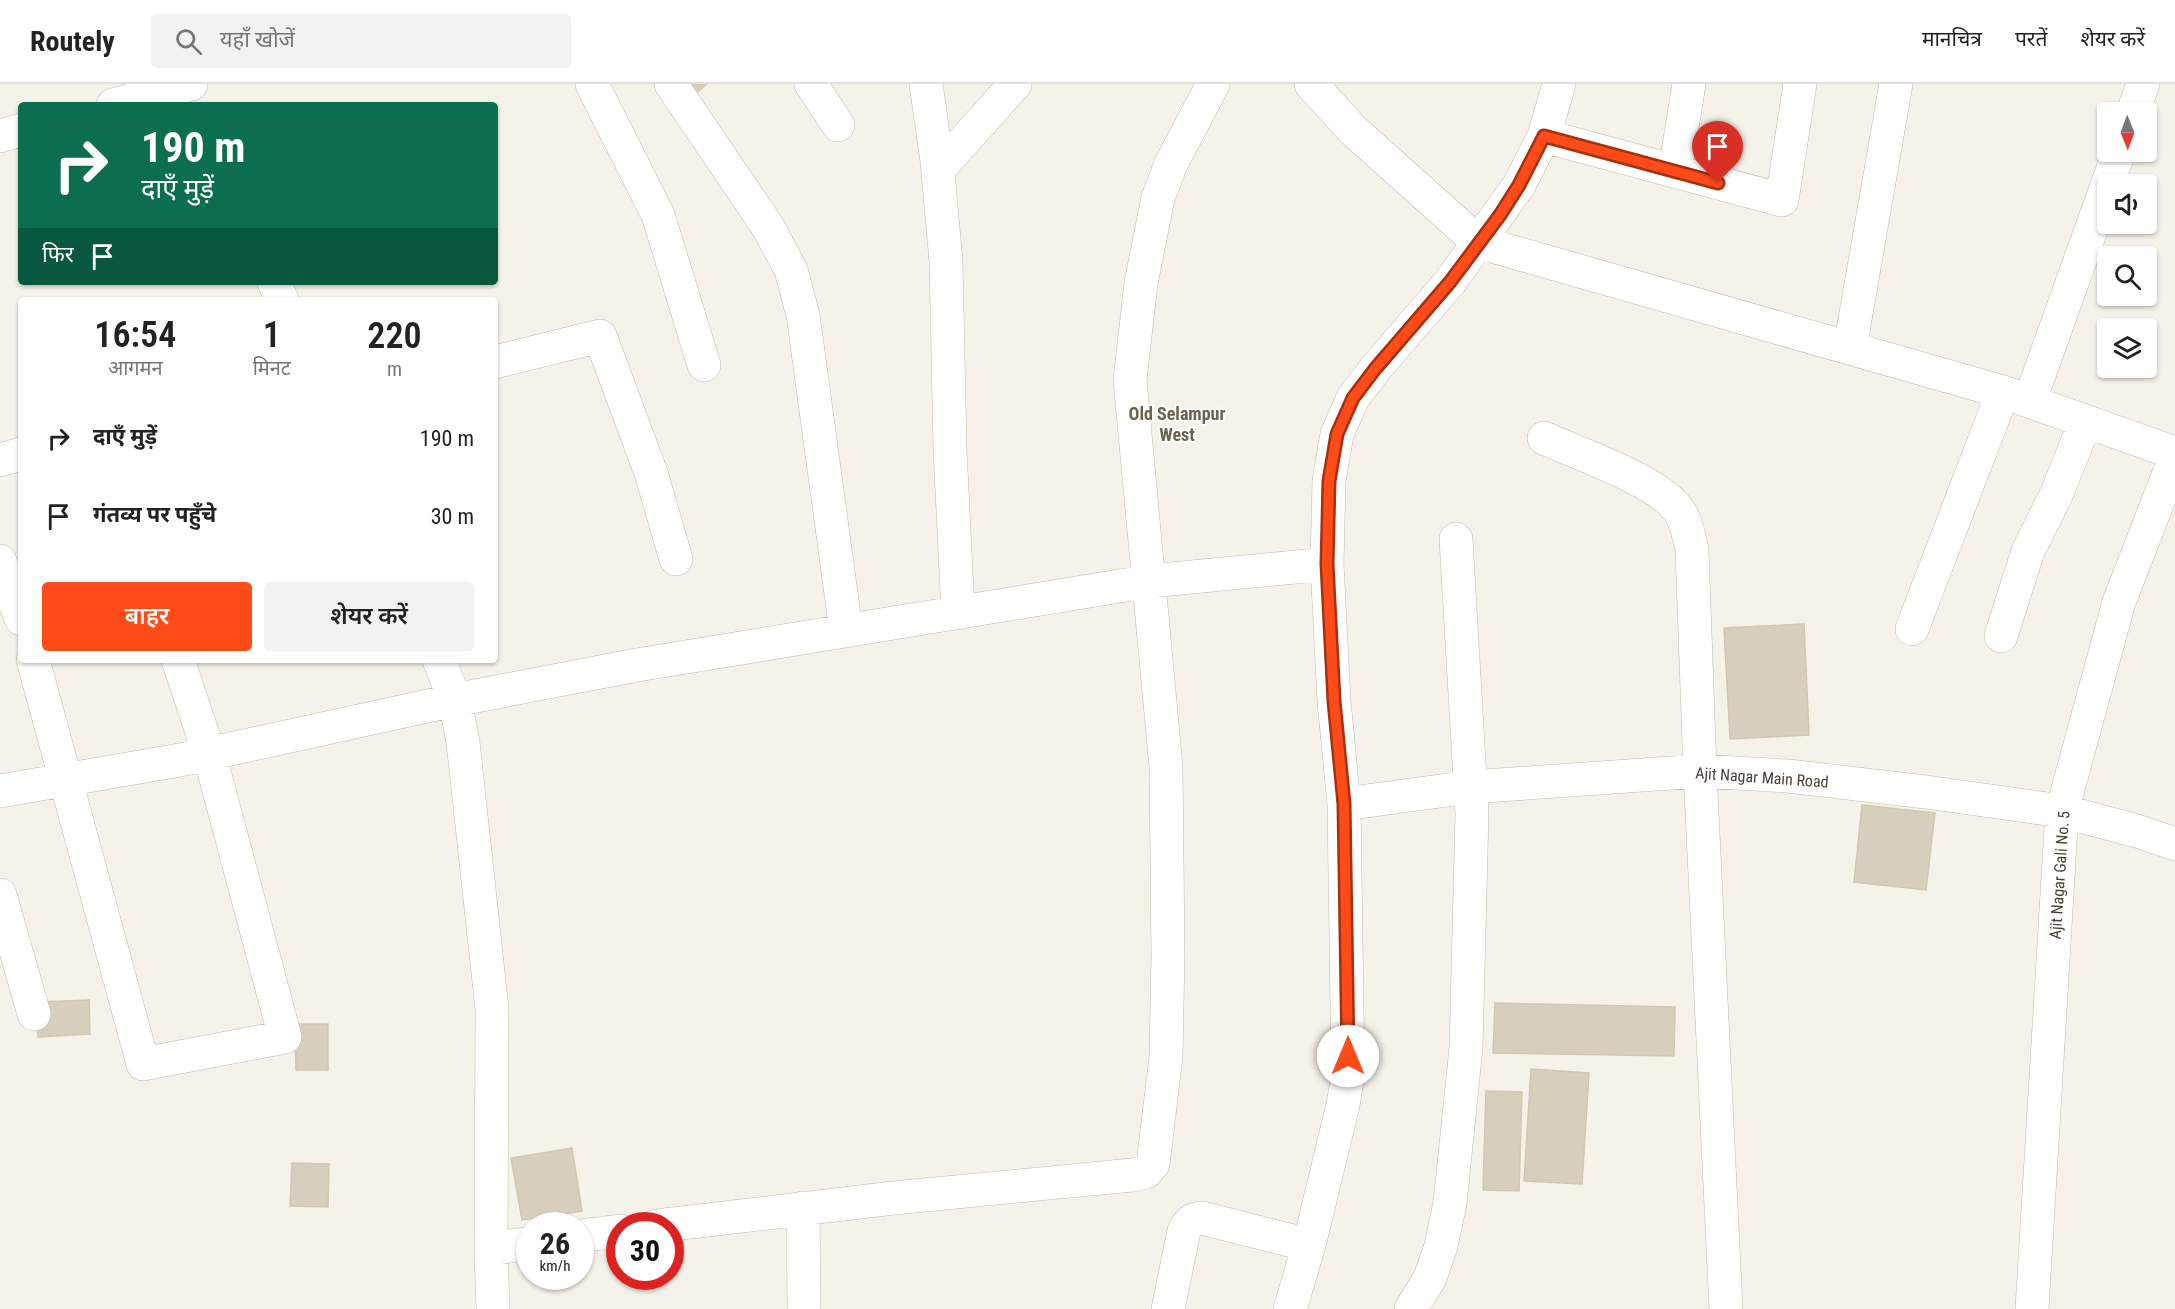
<!DOCTYPE html>
<html lang="hi">
<head>
<meta charset="utf-8">
<style>
	:root { --surface:#fff; --page:#f2f2f2; --text:#222; --muted:#767676; --line:#e0e0e0; --accent:#fe4b17 }
	body { margin:0; font-family:"Roboto Condensed","Noto Sans Devanagari",sans-serif; background:var(--page); color:var(--text); height:100vh; display:flex; flex-direction:column; font-size:22px; white-space:nowrap }
	* { box-sizing:border-box; margin:0 }
	p { font-size:20px; color:var(--muted) }
	.icon { flex:none; width:33px; height:33px; fill:none; stroke:currentColor; stroke-width:2; stroke-linecap:round; stroke-linejoin:round }
	.map { position:relative; flex:1; overflow:hidden }
	.drawer { position:absolute; left:18px; top:213px; width:480px; height:366px; display:flex; flex-direction:column; background:var(--surface); border-radius:6px; box-shadow:0 2px 4px #0004 }
	.drawer>* { flex:none }
	.top-card { position:absolute; left:18px; top:18px; width:480px; height:183px; border-radius:6px; box-shadow:0 2px 4px #0004; background:#0b6e4f; color:#fff; overflow:hidden }
	.needle { width:39px; rotate:179deg }
	.controls { position:absolute; left:2097px; top:18px; display:grid; gap:12px }
	.controls a { display:grid; place-items:center; width:60px; height:60px; border-radius:6px; background:var(--surface); box-shadow:0 2px 4px #0004; font-size:30px }
	.speed { position:absolute; left:516px; top:1128px; display:flex; gap:12px; font-size:30px; font-weight:700; text-align:center }
	.speed>* { display:grid; place-content:center; width:78px; height:78px; border-radius:50%; background:var(--surface); box-shadow:0 2px 4px #0004; line-height:1 }
	.speed small { font-size:15px; font-weight:400 }
	.speed .limit { border:9px solid #d22; background:#fff; color:#111 }
	.pin { position:absolute; display:grid; place-items:center; width:51px; height:51px; color:#fff; margin:-62px -26px; border-radius:50% 50% 50% 0; rotate:-45deg; box-shadow:0 0 6px #0007 }
	.pin .icon { rotate:45deg }
	.me { position:absolute; width:66px; margin:-33px; rotate:0deg; stroke-linejoin:round; filter:drop-shadow(0 0 4px #0008) }
	.turn { display:flex; align-items:center; gap:21px; height:126px; padding:0 24px; font-size:27px }
	.turn .icon { width:78px; height:78px; stroke-width:2.5 }
	.turn b { display:block; font-size:42px; line-height:51px }
	.then { display:flex; align-items:center; height:57px; padding:0 24px; background:#0003; gap:12px; font-size:22px }
	.eta { display:flex; justify-content:space-evenly; align-items:center; height:102px; text-align:center }
	.eta b { font-size:36px; font-weight:600; line-height:42px }
	.primary-button { display:flex; gap:12px; margin-top:auto; padding:12px 24px }
	.primary-button a { flex:1; height:69px; border-radius:6px; background:var(--accent); color:#fff; font-size:24px; font-weight:600; line-height:69px; text-align:center }
	.primary-button a+a { background:var(--page); color:var(--text) }
	ul { padding:0; list-style:none }
	li { display:flex; align-items:center; gap:18px; height:78px; padding:0 24px }
	li div { flex:1 }
	li b { display:block; font-size:22px }
	li em { font-style:normal }
	header { display:flex; align-items:center; gap:36px; box-sizing:border-box; height:84px; padding:0 30px; background:var(--surface); border-bottom:2px solid var(--line) }
	header strong { font-size:28px }
	nav { display:flex; gap:33px; margin-inline-start:auto; font-size:21px }
	.search { width:420px; height:54px; background:var(--page); display:flex; align-items:center; gap:15px; box-sizing:border-box; padding:0 21px; border-radius:6px; color:var(--muted); font-size:22px }
	.map>svg:first-child { display:block }
</style>
</head>
<body>
<header>
<strong>Routely</strong>
<div class="search"><svg class="icon" aria-label="search" viewBox="0 0 24 24"><circle cx="10" cy="10" r="6"/><path d="M15 15l6 6"/></svg>यहाँ खोजें</div>
<nav><a>मानचित्र</a><a>परतें</a><a>शेयर करें</a></nav>
</header>
<div class="map">
<svg width="2175" height="1225" viewBox="0 0 2175 1225">
	<rect width="100%" height="100%" fill="#f5f2e9"/>
	<!-- building -->
	<path fill="#d7cfbe" stroke="#d2c7b1" stroke-width="1.5" d="M688,0h19l-11,9z
		M1804,540l5,111 -79,4 -6,-111z
		M1862,721l73,8 -9,77 -72,-8z
		M89,916l1,34 -52,3 -1,-35z
		M1495,919l180,4 -1,49 -181,-3z
		M295,940h33v46h-32z
		M1531,985l58,4 -7,111 -58,-3z
		M1486,1007l36,1 -3,99 -36,-1z
		M572,1064l10,63 -60,9 -11,-62z
		M292,1079l37,1 -1,43 -38,-1z"/>
	<g fill="none" stroke-linecap="round" stroke-linejoin="round">
		<!-- street casing -->
		<g stroke="#c0bbab" stroke-width="34">
			<path id="street" d="M592,0l66,131 46,150
				M671,0l97,143 23,43 12,45 43,315
				M811,0l27,41
				M926,0l11,77 9,100 4,188 8,164
				M1311,0l42,46 125,112 525,150 172,61
				M113,21l78,-21
				M2133,28l10,-28
				M0,52l21,-6
				M1544,52l238,64 18,-116
				M938,86l77,-86
				M1675,87l14,-87
				M274,198l8,18
				M1850,264l46,-264
				M495,278l105,-26 51,137 25,86
				M2030,316l89,-248
				M1544,354c35,16 109,41 132,69 10,11 13,29 16,43l8,221 26,538
				M0,376l21,-6
				M0,477l21,58
				M1912,545l91,-237
				M2001,552l27,-85 28,-56 29,-72
				M33,576l110,404 142,-27 -76,-284 -31,-93
				M439,576l16,40 8,42 29,267 -1,240 2,60
				M0,707l180,-31 275,-60 182,-35 513,-84 177,-17
				M1344,720l126,-17 230,-16 88,5 138,16 136,19 75,20 38,13
				M0,811l34,119
				M803,1124l1,101
				M656,1142l238,-28 238,-23 14,-3 7,-8 13,-107 2,-102 -2,-188 -36,-387 11,-97 17,-85 13,-34 42,-80
				M580,1152l40,-5
				M491,1165l39,-6
				M1168,1225l16,-78c4,-9 8,-12 18,-13l107,27 34,-140 5,-30 -4,-271 -10,-103 -7,-137 2,-83 8,-47 16,-36 22,-29 75,-87 69,-97 25,-49 15,-52
				M1290,1225l19,-64
				M1411,1225l19,-31 11,-32 9,-43 16,-155 6,-234 -16,-275
				M2032,1225l30,-498 57,-209 56,-144"/>
		</g>
		<!-- street -->
		<use href="#street" stroke="#fff" stroke-width="33"/>
	</g>
	<g fill="none" stroke-linecap="round" stroke-linejoin="round">
		<!-- route casing -->
		<g stroke="#a5310f" stroke-width="15">
			<path id="route" d="M1348,972l-4,-252 -10,-103 -7,-137 2,-83 8,-47 16,-36 22,-29 75,-87 50,-67 19,-30 25,-49 174,47"/>
		</g>
		<!-- route -->
		<use href="#route" stroke="#fe4b17" stroke-width="10"/>
	</g>
	<g text-anchor="middle" stroke-width="4.5" stroke-linejoin="round" paint-order="stroke">
		<!-- street labels -->
		<g font-size="16" fill="#494337" stroke="#fff">
			<text transform="translate(1762 693) rotate(4)" y="6">Ajit Nagar Main Road</text>
			<text transform="translate(2059 791) rotate(-86)" y="6">Ajit Nagar Gali No. 5</text>
		</g>
		<!-- neighbourhood labels -->
		<g font-size="18" font-weight="bold" fill="#6c624e" stroke="#fff">
			<text x="1177" y="336">Old Selampur<tspan x="1177" dy="21">West</tspan></text>
		</g>
	</g>
</svg>
<div class="controls">
<a><svg class="needle" viewBox="-14 -14 28 28"><path d="M0-13l5 13h-10z" fill="#e53935"/><path d="M0 13l5-13h-10z" fill="#767676"/></svg></a>
<a><svg class="icon" aria-label="sound" viewBox="0 0 24 24"><path d="M4 9h4l5-4v14l-5-4H4zM17 9q2 3 0 6"/></svg></a>
<a><svg class="icon" aria-label="search" viewBox="0 0 24 24"><circle cx="10" cy="10" r="6"/><path d="M15 15l6 6"/></svg></a>
<a><svg class="icon" aria-label="layers" viewBox="0 0 24 24"><path d="M12 4l9 5-9 5-9-5zM3 14l9 5 9-5"/></svg></a>
</div>
<div class="speed"><div>26<small>km/h</small></div><div class="limit">30</div></div>
<div class="pin" style="left:1718px;top:99px;background:#d93025"><svg class="icon" aria-label="arrive" viewBox="0 0 24 24"><path d="M6 21V4h12l-3 4 3 4H6"/></svg></div>
<svg class="me" style="left:1348px;top:972px" viewBox="-20 -20 40 40"><circle r="19" fill="#fff"/><path d="M0-13L10 11 0 6-10 11z" fill="#fe4b17"/></svg>
<div class="top-card">
<div class="turn"><svg class="icon" aria-label="right" viewBox="0 0 24 24"><path d="M7 20v-9h11M14 6l5 5-5 5"/></svg><div><b>190 m</b>दाएँ मुड़ें</div></div>
<div class="then">फिर<svg class="icon" aria-label="arrive" viewBox="0 0 24 24"><path d="M6 21V4h12l-3 4 3 4H6"/></svg></div>
</div>
<section class="drawer">
<div class="eta">
<div><b>16:54</b><p>आगमन</p></div>
<div><b>1</b><p>मिनट</p></div>
<div><b>220</b><p>m</p></div>
</div>
<ul>
<li><svg class="icon" aria-label="right" viewBox="0 0 24 24"><path d="M7 20v-9h11M14 6l5 5-5 5"/></svg><div><b>दाएँ मुड़ें</b></div><em>190 m</em></li>
<li><svg class="icon" aria-label="arrive" viewBox="0 0 24 24"><path d="M6 21V4h12l-3 4 3 4H6"/></svg><div><b>गंतव्य पर पहुँचे</b></div><em>30 m</em></li>
</ul>
<div class="primary-button"><a>बाहर</a><a>शेयर करें</a></div>
</section>
</div>
</body>
</html>
